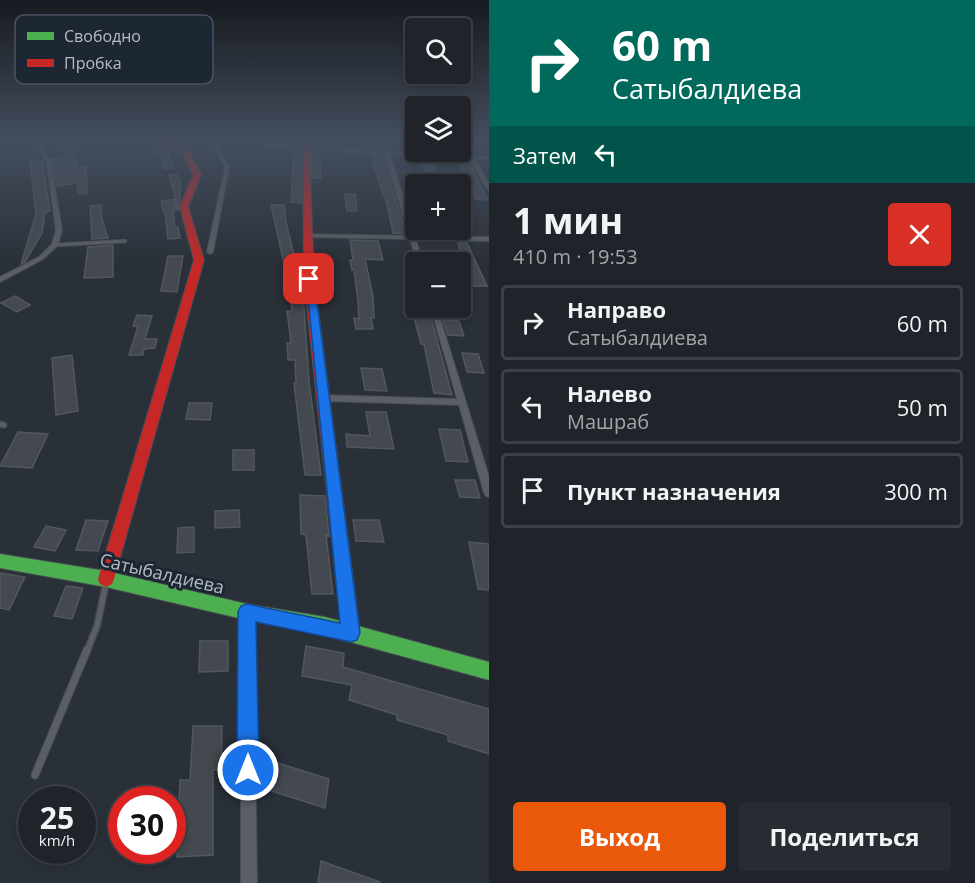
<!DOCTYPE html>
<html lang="ru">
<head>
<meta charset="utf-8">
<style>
	:root { --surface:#20242a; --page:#282c32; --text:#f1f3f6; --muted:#a2a4a8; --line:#3d4147; --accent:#ea580c }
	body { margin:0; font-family:"Open Sans",sans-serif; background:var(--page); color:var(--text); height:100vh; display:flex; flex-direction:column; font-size:22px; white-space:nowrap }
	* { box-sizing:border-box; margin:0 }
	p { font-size:20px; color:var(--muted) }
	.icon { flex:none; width:33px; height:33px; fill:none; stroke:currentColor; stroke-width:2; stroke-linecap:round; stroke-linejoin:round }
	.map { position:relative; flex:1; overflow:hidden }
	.drawer { display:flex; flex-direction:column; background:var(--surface); width:486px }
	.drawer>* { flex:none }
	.guide { background:#00695c; color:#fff; overflow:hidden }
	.tools { position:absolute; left:405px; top:18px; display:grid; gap:12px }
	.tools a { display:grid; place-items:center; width:66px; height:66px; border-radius:6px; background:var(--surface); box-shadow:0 3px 9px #0003,0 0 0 2px var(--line); font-size:30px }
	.speed { position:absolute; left:18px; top:786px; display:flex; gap:12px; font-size:30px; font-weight:700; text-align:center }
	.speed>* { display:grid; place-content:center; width:78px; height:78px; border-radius:50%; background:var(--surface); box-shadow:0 3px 9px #0003,0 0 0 2px var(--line); line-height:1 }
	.speed small { font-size:15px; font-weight:400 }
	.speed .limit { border:9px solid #d22; background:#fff; color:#111 }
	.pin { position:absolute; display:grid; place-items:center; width:51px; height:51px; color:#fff; margin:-26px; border-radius:12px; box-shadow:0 3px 9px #0006 }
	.me { position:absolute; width:66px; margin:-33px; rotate:0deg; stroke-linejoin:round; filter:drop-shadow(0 0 4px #0008) }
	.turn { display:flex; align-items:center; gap:21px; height:126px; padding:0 24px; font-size:27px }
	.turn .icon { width:78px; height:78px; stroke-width:2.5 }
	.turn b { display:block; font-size:42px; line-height:51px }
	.then { display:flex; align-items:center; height:57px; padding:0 24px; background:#0003; gap:12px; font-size:22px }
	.round { display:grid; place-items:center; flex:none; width:63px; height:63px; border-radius:6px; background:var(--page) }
	.summary { display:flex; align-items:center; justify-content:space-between; height:102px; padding:0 24px }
	h1 { font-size:36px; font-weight:700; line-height:45px }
	.button { display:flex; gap:12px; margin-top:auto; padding:12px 24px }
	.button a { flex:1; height:69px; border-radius:6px; background:var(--accent); color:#fff; font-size:24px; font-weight:700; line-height:69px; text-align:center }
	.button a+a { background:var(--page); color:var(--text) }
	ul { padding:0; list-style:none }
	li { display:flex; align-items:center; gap:18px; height:75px; margin:0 12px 9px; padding:0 12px; border:3px solid var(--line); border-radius:6px }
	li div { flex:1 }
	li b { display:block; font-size:22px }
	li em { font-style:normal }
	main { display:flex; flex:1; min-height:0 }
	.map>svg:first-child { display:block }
</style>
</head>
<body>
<main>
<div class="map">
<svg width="489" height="883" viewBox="0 0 489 883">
	<rect width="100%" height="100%" fill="#2a3038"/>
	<!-- building -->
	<path fill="#444950" stroke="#52575f" stroke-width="1.5" d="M62,141h8l8,26 8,-1 1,27 -9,1 -1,-11 -20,3 -6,-27 15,-2z
		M167,148l2,8 4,12 -9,1 -6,-20z
		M294,151h7v52l-10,-1z
		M310,152h9l2,26h-9z
		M371,155l12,1 23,78 -13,-1 -8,-38h-2z
		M420,158h11l8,26h-9z
		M42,160l8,51 -5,1 -3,21 -17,29 -4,2 15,-50 -6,-53z
		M457,160h11l20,40 -12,-1z
		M169,175h9l3,8 -2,28z
		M345,194h10l2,17h-10z
		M175,199l2,11h-4l2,17h3l2,11 -12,1 -3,-28h-2l-2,-10z
		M101,205l1,14 6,19 -16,1 -2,-33z
		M271,205h13l2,17 17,70 6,89 12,94h-16l-11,-92h2l-1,-23h-7l-1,-17h4l-4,-32h5l-2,-21 -5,-13v-9z
		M350,240l28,1 5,19 -18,-1 8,37 1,22 -3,-1 2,12h-17l-2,-11 5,1 -1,-18 -4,-31h-2l-2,-10h3z
		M458,243h9l20,43h-13l-4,-10h-3z
		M113,245v32l-29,1 4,-31z
		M168,256h15l-6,36 -16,-1z
		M406,288l10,1v28h15l21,78 -18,-2 -10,-49h-3l-7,-27h-4z
		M15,296l15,9 -13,7 -16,-9z
		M137,315l15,1 -7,23h12l-2,9 -11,1 -1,6h-14l9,-29h-5z
		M443,320l16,1 5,15 -16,-1z
		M462,353l16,1 6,19 -17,-1z
		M72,355l6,56 -22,4 -4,-57z
		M361,368l21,1 5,22 -22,-1z
		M189,403h23l-2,17 -24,-1z
		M366,412h20l8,37 -47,-2 -1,-13 24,2z
		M439,429l21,1 8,32 -22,-1z
		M18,432l30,2 -16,34 -32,-2z
		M233,450h21v20h-21z
		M455,480h20l5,18 -20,-1z
		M300,495l25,1 4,40 -3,-1 7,59h-21l-6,-59 -5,-1z
		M239,510l1,17 -25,1v-17z
		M86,520l22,1 -10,30 -22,-1z
		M353,520h26l5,22 -28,-1z
		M46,526l20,4 -11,21 -21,-4z
		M194,527v25l-17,1 1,-25z
		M469,542l20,2v46l-11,-1z
		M0,573l25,4 -16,33 -9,-2z
		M66,586l17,2 -11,31 -18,-3z
		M200,641h28v30l-29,1z
		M306,646l38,7 -1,14 146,42v45l-41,-13v-6l-51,-15v-5l-48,-15 3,-15 -50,-9z
		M193,726h29l-1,44h-8v85l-36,2 3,-77h10z
		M262,758l67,21 -4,29 -63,-20z
		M321,861l59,21v1h-62z"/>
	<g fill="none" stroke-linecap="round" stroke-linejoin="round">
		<!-- lane-far3 casing -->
		<g stroke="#484c53" stroke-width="4.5">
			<path id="lane-far3" d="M55,245l70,-4"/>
		</g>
		<!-- lane-far2 casing -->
		<g stroke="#484c53" stroke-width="7">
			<path id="lane-far2" d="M0,424l4,1"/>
		</g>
		<!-- lane-far1 casing -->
		<g stroke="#484c53" stroke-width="8">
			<path id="lane-far1" d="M87,651l10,-25 9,-43"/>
		</g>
		<!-- lane casing -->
		<g stroke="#484c53" stroke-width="9">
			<path id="lane" d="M35,775l52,-125"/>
		</g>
		<!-- street casing -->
		<g stroke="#484c53" stroke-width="2">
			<path id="street" d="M36,141h4l11,23 11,66 -4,15 -15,14 -43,23v-5l39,-20 13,-13 4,-14 -9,-66z
				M216,141h4l-1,9 10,17 -16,85 -3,2 -3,-2 18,-85 -10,-17z
				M261,141h6l6,4 216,12v2h-14l14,25v6l-3,-2 -16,-30 -80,-4 25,82 74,1v4l-73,-1 7,22h-6l-7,-23 -104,-2 -1,-1 3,-2 101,2 -24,-82 -113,-7z
				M431,308h6l52,169v20l-3,-1 -2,-3 -25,-88 -136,-4 -4,-3 4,-3 134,4z
				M247,606l4,2 2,4 4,271h-16v-271l2,-4z"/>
		</g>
		<!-- fast casing -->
		<g stroke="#484c53" stroke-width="2">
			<path id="fast" d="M0,554l106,17 141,33 78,13 164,45v18l-164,-45 -78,-15 -141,-33 -106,-19z"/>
		</g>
		<!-- jam casing -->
		<g stroke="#484c53" stroke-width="2">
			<path id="jam" d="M168,141c19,0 25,19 33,34l-13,32 16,53 -90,319 -2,5 -6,3 -6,-3 -2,-5 96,-319 -14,-53 13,-32 -11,-23z
				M306,146l3,2 5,131 46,354 -3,6 -6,3 -6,-3 -3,-6 -38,-354 -1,-131z"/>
		</g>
		<!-- lane-far3 -->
		<use href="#lane-far3" stroke="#5a5e66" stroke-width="3"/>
		<!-- lane-far2 -->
		<use href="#lane-far2" stroke="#5a5e66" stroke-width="4.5"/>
		<!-- lane-far1 -->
		<use href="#lane-far1" stroke="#5a5e66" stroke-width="5"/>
		<!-- lane -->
		<use href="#lane" stroke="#5a5e66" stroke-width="7"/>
		<!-- street -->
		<use href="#street" fill="#5a5e66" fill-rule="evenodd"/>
		<!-- fast -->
		<use href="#fast" fill="#4caf50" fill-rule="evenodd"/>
		<!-- jam -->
		<use href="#jam" fill="#c62828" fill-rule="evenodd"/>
	</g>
	<!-- sky -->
	<linearGradient id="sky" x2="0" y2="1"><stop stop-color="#171a1f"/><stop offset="0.53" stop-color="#444e5e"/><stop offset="1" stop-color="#444e5e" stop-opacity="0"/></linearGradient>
	<rect width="489" height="265" fill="url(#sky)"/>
	<!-- route -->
	<path fill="#1a73e8" stroke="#114b97" stroke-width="1.5" d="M306,277l8,2 46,354 -3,7 -6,2 -95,-20 3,148 -3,8 -8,3 -8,-3 -3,-8 1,-158 3,-6 6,-2 93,19z"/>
	<g text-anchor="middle" stroke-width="6" stroke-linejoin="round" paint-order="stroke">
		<!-- near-street labels -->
		<g font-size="18" fill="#b4bcc9" stroke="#1d2633">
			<text transform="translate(162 574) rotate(13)" y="6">Сатыбалдиева</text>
		</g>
	</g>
	<!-- legend -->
	<rect x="15" y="15" width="198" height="69" rx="9" fill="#1d2633" stroke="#4a5360" stroke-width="1.5"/>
	<rect x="27" y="32" width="27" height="8" fill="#4caf50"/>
	<rect x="27" y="59" width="27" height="8" fill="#c62828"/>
	<g font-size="16" fill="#b4bcc9">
		<text x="64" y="42">Свободно</text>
		<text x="64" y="69">Пробка</text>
	</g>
</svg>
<div class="tools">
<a><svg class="icon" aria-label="search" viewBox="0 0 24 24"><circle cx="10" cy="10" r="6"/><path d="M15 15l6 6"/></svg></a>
<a><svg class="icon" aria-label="layers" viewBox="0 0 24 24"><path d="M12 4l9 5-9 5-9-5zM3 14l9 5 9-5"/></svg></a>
<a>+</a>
<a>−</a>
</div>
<div class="speed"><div>25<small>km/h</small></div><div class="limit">30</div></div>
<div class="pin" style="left:309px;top:279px;background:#d93025"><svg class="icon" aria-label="arrive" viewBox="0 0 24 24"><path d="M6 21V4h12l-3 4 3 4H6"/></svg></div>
<svg class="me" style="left:248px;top:770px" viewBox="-20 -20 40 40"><circle r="17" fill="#1a73e8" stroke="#fff" stroke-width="3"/><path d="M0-11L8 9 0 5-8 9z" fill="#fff"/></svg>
</div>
<section class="drawer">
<div class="guide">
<div class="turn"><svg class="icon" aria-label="right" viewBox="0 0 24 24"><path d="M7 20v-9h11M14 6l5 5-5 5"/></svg><div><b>60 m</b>Сатыбалдиева</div></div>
<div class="then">Затем<svg class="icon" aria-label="left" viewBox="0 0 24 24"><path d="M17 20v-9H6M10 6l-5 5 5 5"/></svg></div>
</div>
<div class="summary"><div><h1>1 мин</h1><p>410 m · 19:53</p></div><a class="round" style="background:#d93025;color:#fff"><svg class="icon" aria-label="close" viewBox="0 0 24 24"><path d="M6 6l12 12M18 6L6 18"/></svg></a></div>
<ul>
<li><svg class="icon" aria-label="right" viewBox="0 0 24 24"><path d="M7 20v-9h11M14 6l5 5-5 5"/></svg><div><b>Направо</b><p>Сатыбалдиева</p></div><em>60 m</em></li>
<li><svg class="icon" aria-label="left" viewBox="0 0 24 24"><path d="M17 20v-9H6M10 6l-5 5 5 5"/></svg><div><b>Налево</b><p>Машраб</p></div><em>50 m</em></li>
<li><svg class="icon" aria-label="arrive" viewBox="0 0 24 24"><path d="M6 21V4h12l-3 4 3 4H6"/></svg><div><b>Пункт назначения</b></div><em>300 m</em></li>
</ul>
<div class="button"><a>Выход</a><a>Поделиться</a></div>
</section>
</main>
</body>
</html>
